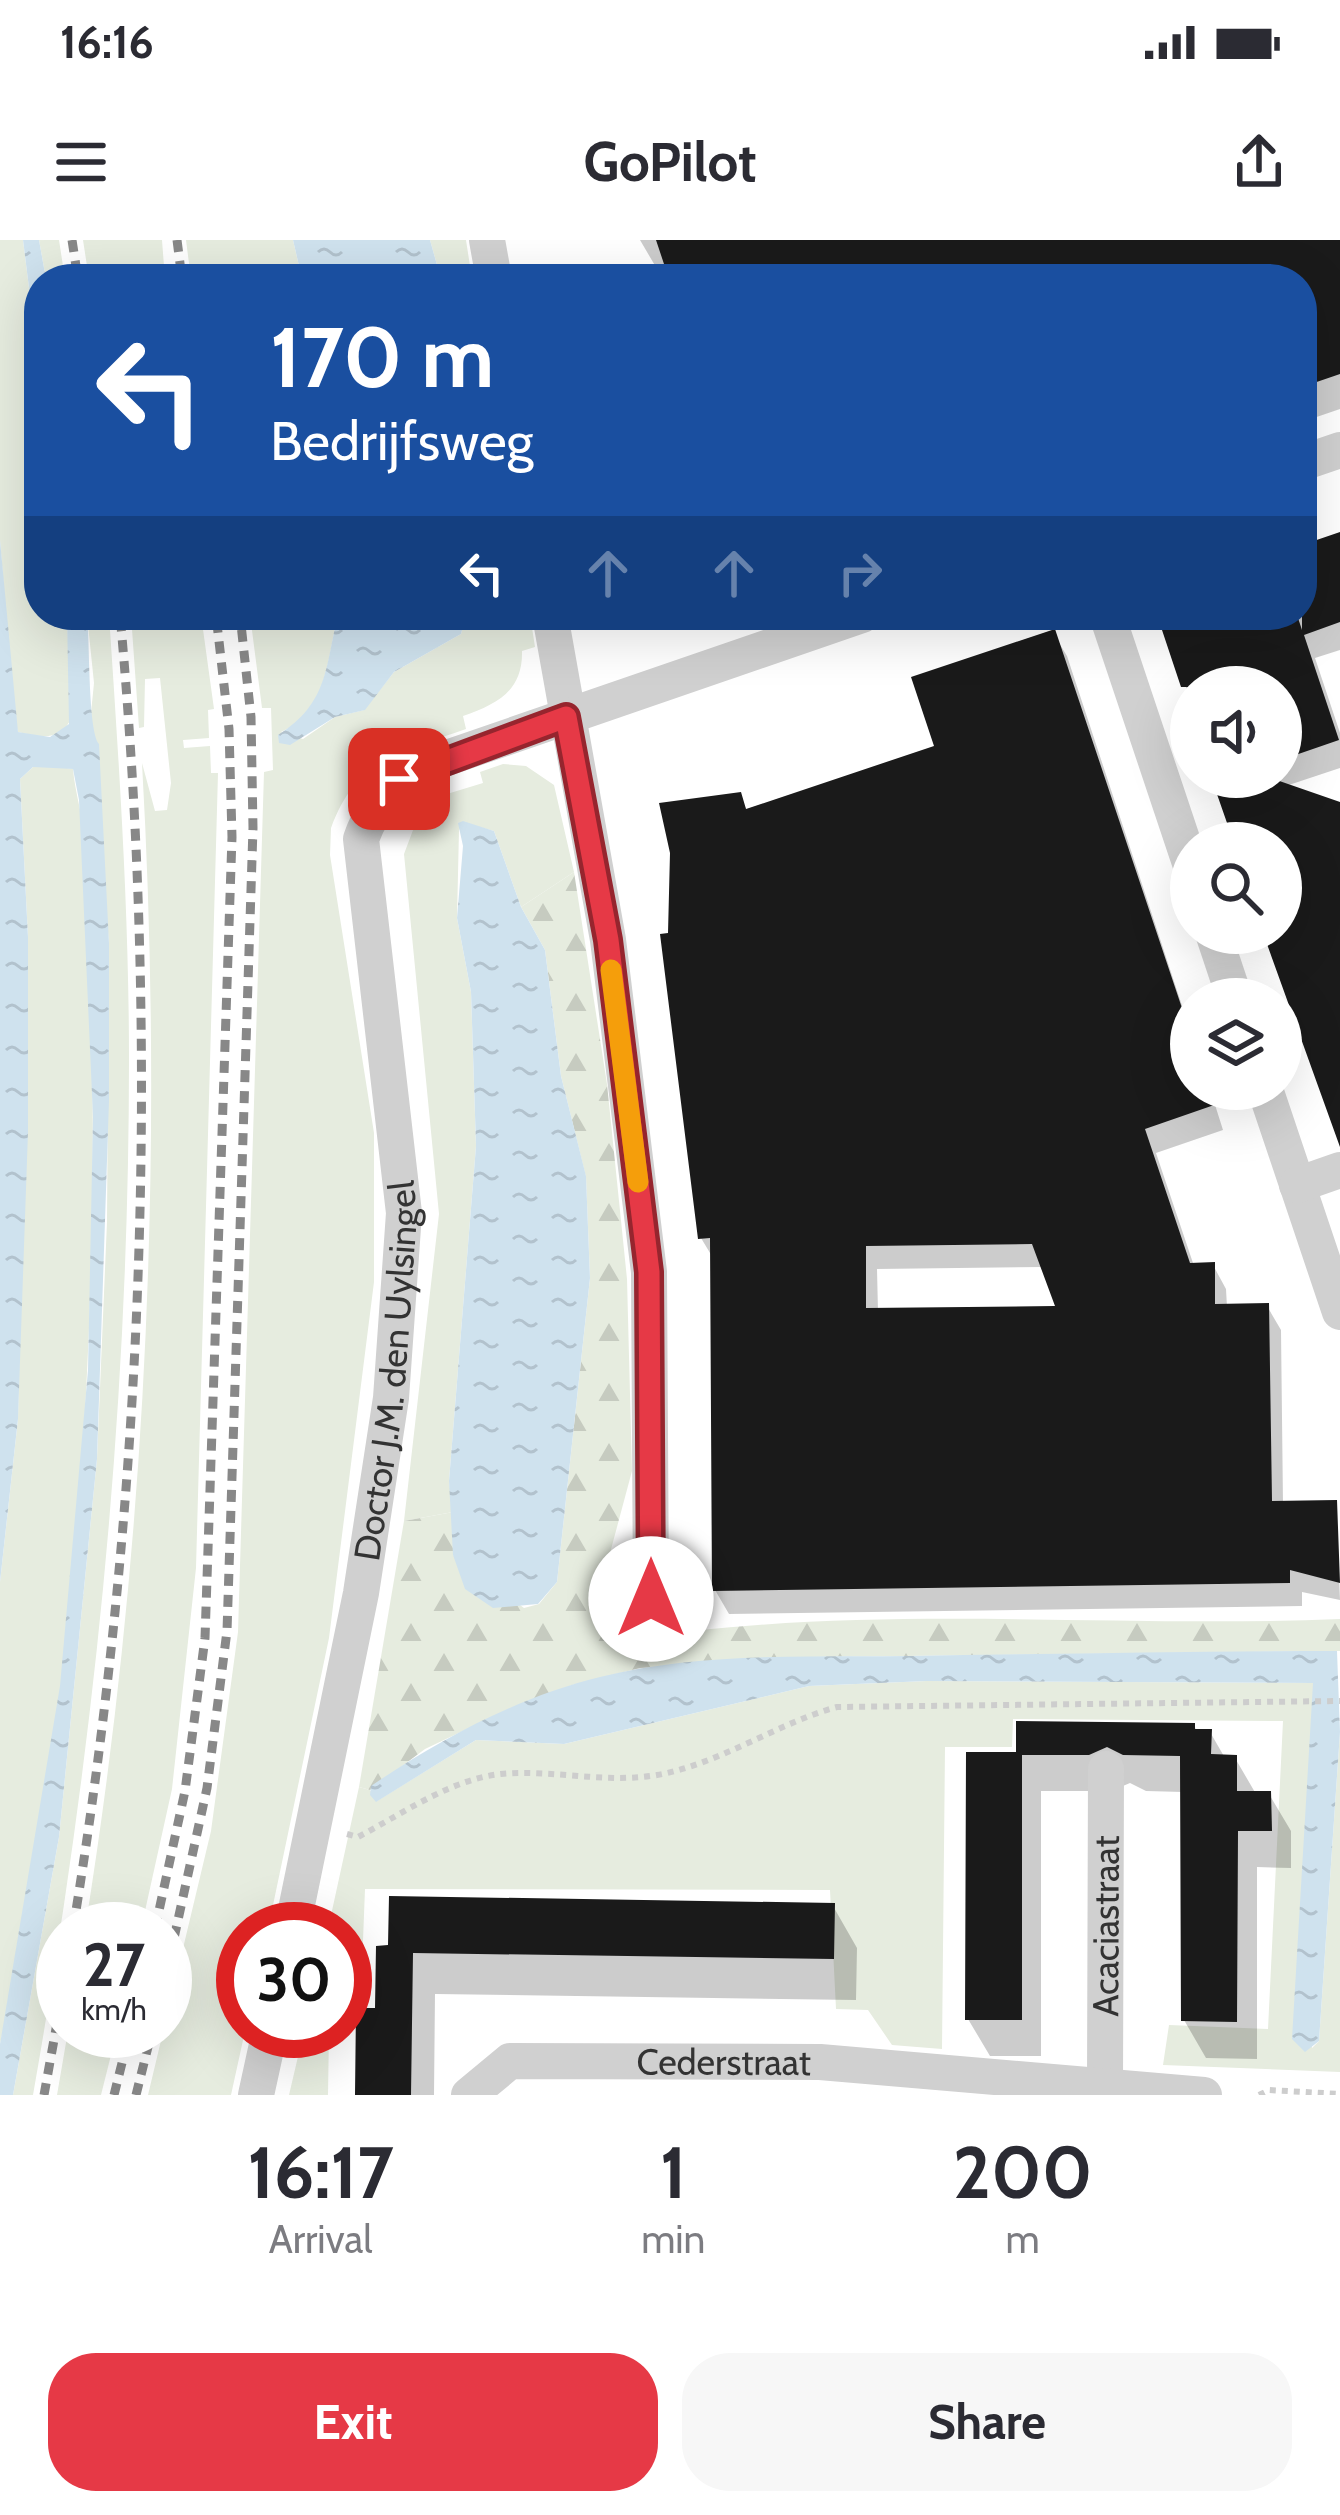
<!DOCTYPE html>
<html lang="en">
<head>
<meta charset="utf-8">
<style>
	:root { --surface:#fff; --page:#f7f7f7; --text:#2b2b33; --muted:#7c7c81; --accent:#e63946 }
	body { margin:0; font-family:Cabin,sans-serif; background:var(--page); color:var(--text); height:100vh; display:flex; flex-direction:column; font-size:45px; white-space:nowrap }
	* { box-sizing:border-box; margin:0 }
	p { font-size:39px; color:var(--muted) }
	.icon { flex:none; width:66px; height:66px; fill:none; stroke:currentColor; stroke-width:2; stroke-linecap:round; stroke-linejoin:round }
	.map { position:relative; height:1855px; overflow:hidden }
	.drawer { display:flex; flex-direction:column; background:var(--surface); flex:1 }
	.drawer>* { flex:none }
	.top-card { position:absolute; left:24px; top:24px; width:1293px; height:366px; border-radius:48px; box-shadow:0 12px 48px #0002; background:#1a4fa0; color:#fff; overflow:hidden }
	.fabs { position:absolute; left:1170px; top:426px; display:grid; gap:24px }
	.fabs a { display:grid; place-items:center; width:132px; height:132px; border-radius:50%; background:var(--surface); box-shadow:0 12px 48px #0002; font-size:60px }
	.speed { position:absolute; left:36px; top:1662px; display:flex; gap:24px; font-size:60px; font-weight:700; text-align:center }
	.speed>* { display:grid; place-content:center; width:156px; height:156px; border-radius:50%; background:var(--surface); box-shadow:0 12px 48px #0002; line-height:1 }
	.speed small { font-size:30px; font-weight:400 }
	.speed .limit { border:18px solid #d22; background:#fff; color:#111 }
	.pin { position:absolute; display:grid; place-items:center; width:102px; height:102px; color:#fff; margin:-51px; border-radius:24px; box-shadow:0 6px 18px #0006 }
	.me { position:absolute; width:132px; margin:-66px; rotate:0deg; stroke-linejoin:round; filter:drop-shadow(0 0 9px #0008) }
	.turn { display:flex; align-items:center; gap:42px; height:252px; padding:0 48px; font-size:54px }
	.turn .icon { width:156px; height:156px; stroke-width:2.5 }
	.turn b { display:block; font-size:84px; line-height:102px }
	.lanes { display:flex; align-items:center; height:114px; padding:0 48px; background:#0003; justify-content:center; gap:60px; direction:ltr }
	.lanes .off { opacity:.35 }
	.eta { display:flex; justify-content:space-evenly; align-items:center; height:204px; text-align:center }
	.eta b { font-size:72px; font-weight:700; line-height:84px }
	.action { display:flex; gap:24px; margin-top:auto; padding:24px 48px }
	.action a { flex:1; height:138px; border-radius:48px; background:var(--accent); color:#fff; font-size:48px; font-weight:700; line-height:138px; text-align:center }
	.action a+a { background:var(--page); color:var(--text) }
	.status { display:flex; justify-content:space-between; align-items:center; height:84px; padding:0 60px; background:var(--surface); direction:ltr }
	.status svg { height:33px; fill:currentColor }
	header { display:flex; justify-content:space-between; align-items:center; height:156px; padding:0 48px; background:var(--surface); font-size:54px; font-weight:700 }
	.map>svg:first-child { display:block }
</style>
</head>
<body>
<div class="status"><b>16:16</b><svg viewBox="0 0 49 12"><path d="M0 12V9h3v3zM5 12V6h3v6zM10 12V3h3v9zM15 12V0h3v12zM26 1h20v11H26zM47 4h2v5h-2z"/></svg></div>
<header><svg class="icon" aria-label="menu" viewBox="0 0 24 24"><path d="M4 6h16M4 12h16M4 18h16"/></svg>GoPilot<svg class="icon" aria-label="share" viewBox="0 0 24 24"><path d="M12 15V3M7 8l5-5 5 5M5 13v7h14v-7"/></svg></header>
<div class="map">
<svg width="1340" height="1855" viewBox="0 0 1340 1855">
	<defs>
		<pattern id="forest-firs" width="22" height="20" patternUnits="userSpaceOnUse" patternTransform="scale(3)"><rect width="22" height="20" fill="#e6ecdf"/><path d="M5 1l3.5 6h-7zM16 11l3.5 6h-7z" fill="#c6cbc0"/></pattern>
		<pattern id="water-ripples" width="26" height="14" patternUnits="userSpaceOnUse" patternTransform="scale(3)"><rect width="26" height="14" fill="#cfe2ee"/><path d="M2 4q2-2 4 0t4 0M15 11q2-2 4 0t4 0" fill="none" stroke="#b2c2cd"/></pattern>
	</defs>
	<rect width="100%" height="100%" fill="#fff"/>
	<!-- grass -->
	<path fill="#e6ecdf" d="M0,0h23l16,128v247h28l4,103c-9,24 -32,19 -53,14l-4,-16 -14,-176z
		M39,0h20l6,39h-19z
		M83,0h79l3,39h-76z
		M186,0h107l9,39h-111z
		M430,0h36l6,39h-31z
		M87,375h22c10,148 20,296 20,445 0,352 -35,689 -96,1035h-20l46,-258 38,-378 10,-237 2,-279 -19,-220 4,-40z
		M131,375h70l13,94 -6,1 1,28 -26,2 1,8 26,-2 1,27h7l-22,795 -24,221 -31,140h-56c62,-385 79,-777 57,-1166l13,48 12,-1 4,-27 -11,-105 -15,1 -1,48 -5,1z
		M250,375h88c-11,43 -10,96 -57,117l22,7 32,-22 29,-7 30,-38 67,-38 5,-19h64l5,32 -13,4c1,40 -25,53 -59,65l3,13c-65,23 -109,28 -135,99l-1,27 44,278v149l-45,356 -61,291h-25l2,102 -14,64h-83l63,-264 27,-199 26,-860 9,-2 -2,-62h-9z
		M503,524l23,2 28,19 20,87 -53,35 -27,-76 -29,-8 -6,7 -2,88 14,74 5,154 -27,335 4,31 -49,9 35,-307 -35,-360 20,-53 59,-18 -3,-11z
		M54,526l19,3c2,24 10,47 12,72 21,391 2,820 -85,1203v-462l18,-163 10,-482 -8,-158 13,-12z
		M927,1441l386,2 -1,365 7,-7 21,-309v340l-177,-7 6,-40 99,4 15,-308 -270,-2 -1,28h-67l-3,302 -50,-4 -24,-35 -32,-1 -6,-119 -465,-1 -4,103 -16,14v-77h-17l31,-142 11,3 7,11 99,-61 88,4 245,-58z
		M68,1791h49l-16,64h-44z
		M304,1791h25l-1,64h-39z"/>
	<!-- forest -->
	<path fill="url(#forest-firs)" d="M574,632l33,212 20,195 5,192 -26,97 11,74c237,-41 483,-13 723,-23v32l-530,6 -170,11 -68,17 -88,36 -59,28 -55,41 -11,-3 45,-266 49,-9v43l71,53 15,-4 18,-22 33,-304 -4,-101 -25,-101 -16,-126 -24,-43z"/>
	<!-- water -->
	<path fill="url(#water-ripples)" d="M23,0h16l7,39h-7v89z
		M293,0h137l11,39h-139z
		M0,300l18,192 32,5 19,-13 -2,-109h20c3,27 1,116 12,129l10,199v158l-12,358 -38,378 -46,258h-13v-51l60,-358 28,-316 5,-253 -14,-317 -6,-31 -40,-2 -13,12 8,158v195l-10,287 -18,163z
		M338,375h128l-5,19 -67,38 -29,38 -30,7 -45,28 -11,-2 -1,-8c51,-32 47,-69 60,-120z
		M463,581l31,10 27,76 24,43 16,126 25,100 4,102 -33,304 -19,22 -45,4 -28,-19 -12,-34 -4,-74 27,-335 -5,-154 -14,-74 6,-72 -5,-23z
		M1337,1411l3,81 -21,309 -14,11 -13,-13 21,-356 -386,-2 -118,5 -245,58 -88,-4 -100,62 -6,-7 1,-9c69,-47 147,-89 229,-109 99,-25 207,-20 308,-21 143,-2 286,-5 429,-5z"/>
	<!-- shadow -->
	<path fill="#0003" fill-rule="evenodd" d="M640,0h700v169l-38,13v-143h-629l-5,-14 -11,4z
		M1340,295v115l-25,8 25,75v35l-114,38 -13,-29h68v-90h-90v14l-31,-86h142v-67z
		M1053,393l14,23 124,377v56h19l13,41 -67,23 38,113 19,-1 13,24 1,18 40,-1 14,24 2,174 53,-1 4,97 -38,-8v14l-573,8 -14,-24 -2,-332 -12,-20 -30,-303 68,-139 9,16 189,-64zM1044,1027l16,42 -182,2 -1,-42z
		M1194,1485l3,7h13l15,26h10l21,36h13l22,37v37l-34,-1v192l-51,-1 -22,-38 -1,-228 -37,-1 -16,-8 -19,8h-70v265h-51l-22,-37 51,-264z
		M833,1666l24,42 -1,52 -421,-6 -1,101h-76l33,-147z"/>
	<!-- building -->
	<path fill="#1a1a1a" fill-rule="evenodd" d="M656,0h684v134l-38,13v-108h-633z
		M1340,292v90l-36,13 35,105 -58,20v-73h-100l-24,-72h140l5,15v-85z
		M1055,389l136,406v54h52v6l-98,34 45,134 25,-1v42l54,-1 3,198 65,-1 3,83 -50,-13v13l-578,8 -2,-353 -12,1 -38,-305 8,-1 2,-80 -11,-50 82,-11 5,17 188,-63 -23,-69zM1032,1004l23,62 -189,2v-62z
		M1211,537h57l72,25v345l-77,-214h18v-90h-47z
		M1016,1481l179,2v6h17l-1,25 26,1v36h34l1,40h-34l-1,191 -56,-1 -1,-265 -57,-1 -16,-8 -18,8h-67v265h-57l1,-268h50z
		M389,1656l446,7 -1,56 -421,-6 -2,142h-56l1,-87h19l1,-62 12,-1z"/>
	<g fill="none" stroke-linecap="round" stroke-linejoin="round">
		<!-- path -->
		<path stroke="#cdcdcd" stroke-width="6" stroke-dasharray="6 6" stroke-linecap="butt" d="M347,1594l11,3c44,-23 93,-58 143,-63 51,-5 104,10 156,1 63,-11 118,-51 180,-68l503,-6
			M1259,1855l10,-5 71,4"/>
		<!-- minor -->
		<g stroke="#d0d0d0" stroke-width="36">
			<path d="M487,0l7,39"/>
			<path d="M1302,223l38,-13"/>
			<path d="M550,375l58,325 41,332 2,327"/>
			<path d="M1107,375l84,251"/>
			<path d="M1213,693l22,66"/>
			<path d="M1265,849l75,223"/>
			<path d="M1297,945l43,-15"/>
			<path id="s1" d="M292,1689l69,-336 30,-195 13,-185 -43,-374c15,-42 38,-59 77,-78l424,-146"/>
			<path id="s2" d="M1105,1845l1,-316"/>
			<path d="M256,1855l14,-64"/>
			<path id="s3" d="M469,1855l41,-34 310,1 384,33"/>
		</g>
		<!-- rail -->
		<path stroke="#888" stroke-width="9" stroke-dasharray="12 9" stroke-linecap="butt" d="M72,0l6,39
			M177,0l5,39
			M73,1689c71,-432 87,-878 47,-1314
			M155,1689l30,-138 20,-153 27,-801 -3,-108 -13,-114
			M165,1739l42,-191 20,-157 26,-803 -2,-111 -11,-102
			M44,1855l19,-105
			M114,1855l16,-64
			M136,1855l16,-64"/>
	</g>
	<g fill="none" stroke-linecap="round" stroke-linejoin="round">
		<!-- route casing -->
		<g stroke="#96252e" stroke-width="30">
			<path id="route" d="M399,539l167,-62 42,223 41,332 2,327"/>
		</g>
		<!-- route -->
		<use href="#route" stroke="#e63946" stroke-width="21"/>
		<!-- slow -->
		<path stroke="#f59e0b" stroke-width="21" d="M611,730l27,212"/>
	</g>
	<g text-anchor="middle" stroke-width="12" stroke-linejoin="round" paint-order="stroke">
		<!-- street labels -->
		<g font-size="36" fill="#333" stroke="#fff">
			<text dy="13" stroke="none"><textPath href="#s1" startOffset="567">Doctor J.M. den Uylsingel</textPath></text>
			<text dy="13" stroke="none"><textPath href="#s2" startOffset="159">Acaciastraat</textPath></text>
			<text dy="13" stroke="none"><textPath href="#s3" startOffset="267">Cederstraat</textPath></text>
		</g>
	</g>
</svg>
<div class="fabs">
<a><svg class="icon" aria-label="sound" viewBox="0 0 24 24"><path d="M4 9h4l5-4v14l-5-4H4zM17 9q2 3 0 6"/></svg></a>
<a><svg class="icon" aria-label="search" viewBox="0 0 24 24"><circle cx="10" cy="10" r="6"/><path d="M15 15l6 6"/></svg></a>
<a><svg class="icon" aria-label="layers" viewBox="0 0 24 24"><path d="M12 4l9 5-9 5-9-5zM3 14l9 5 9-5"/></svg></a>
</div>
<div class="speed"><div>27<small>km/h</small></div><div class="limit">30</div></div>
<div class="pin" style="left:399px;top:539px;background:#d93025"><svg class="icon" aria-label="arrive" viewBox="0 0 24 24"><path d="M6 21V4h12l-3 4 3 4H6"/></svg></div>
<svg class="me" style="left:651px;top:1359px" viewBox="-20 -20 40 40"><circle r="19" fill="#fff"/><path d="M0-13L10 11 0 6-10 11z" fill="#e63946"/></svg>
<div class="top-card">
<div class="turn"><svg class="icon" aria-label="left" viewBox="0 0 24 24"><path d="M17 20v-9H6M10 6l-5 5 5 5"/></svg><div><b>170 m</b>Bedrijfsweg</div></div>
<div class="lanes"><svg class="icon" aria-label="left" viewBox="0 0 24 24"><path d="M17 20v-9H6M10 6l-5 5 5 5"/></svg><svg class="icon off" aria-label="ahead" viewBox="0 0 24 24"><path d="M12 20V5M6 11l6-6 6 6"/></svg><svg class="icon off" aria-label="ahead" viewBox="0 0 24 24"><path d="M12 20V5M6 11l6-6 6 6"/></svg><svg class="icon off" aria-label="right" viewBox="0 0 24 24"><path d="M7 20v-9h11M14 6l5 5-5 5"/></svg></div>
</div>
</div>
<section class="drawer">
<div class="eta">
<div><b>16:17</b><p>Arrival</p></div>
<div><b>1</b><p>min</p></div>
<div><b>200</b><p>m</p></div>
</div>
<div class="action"><a>Exit</a><a>Share</a></div>
</section>
</body>
</html>
